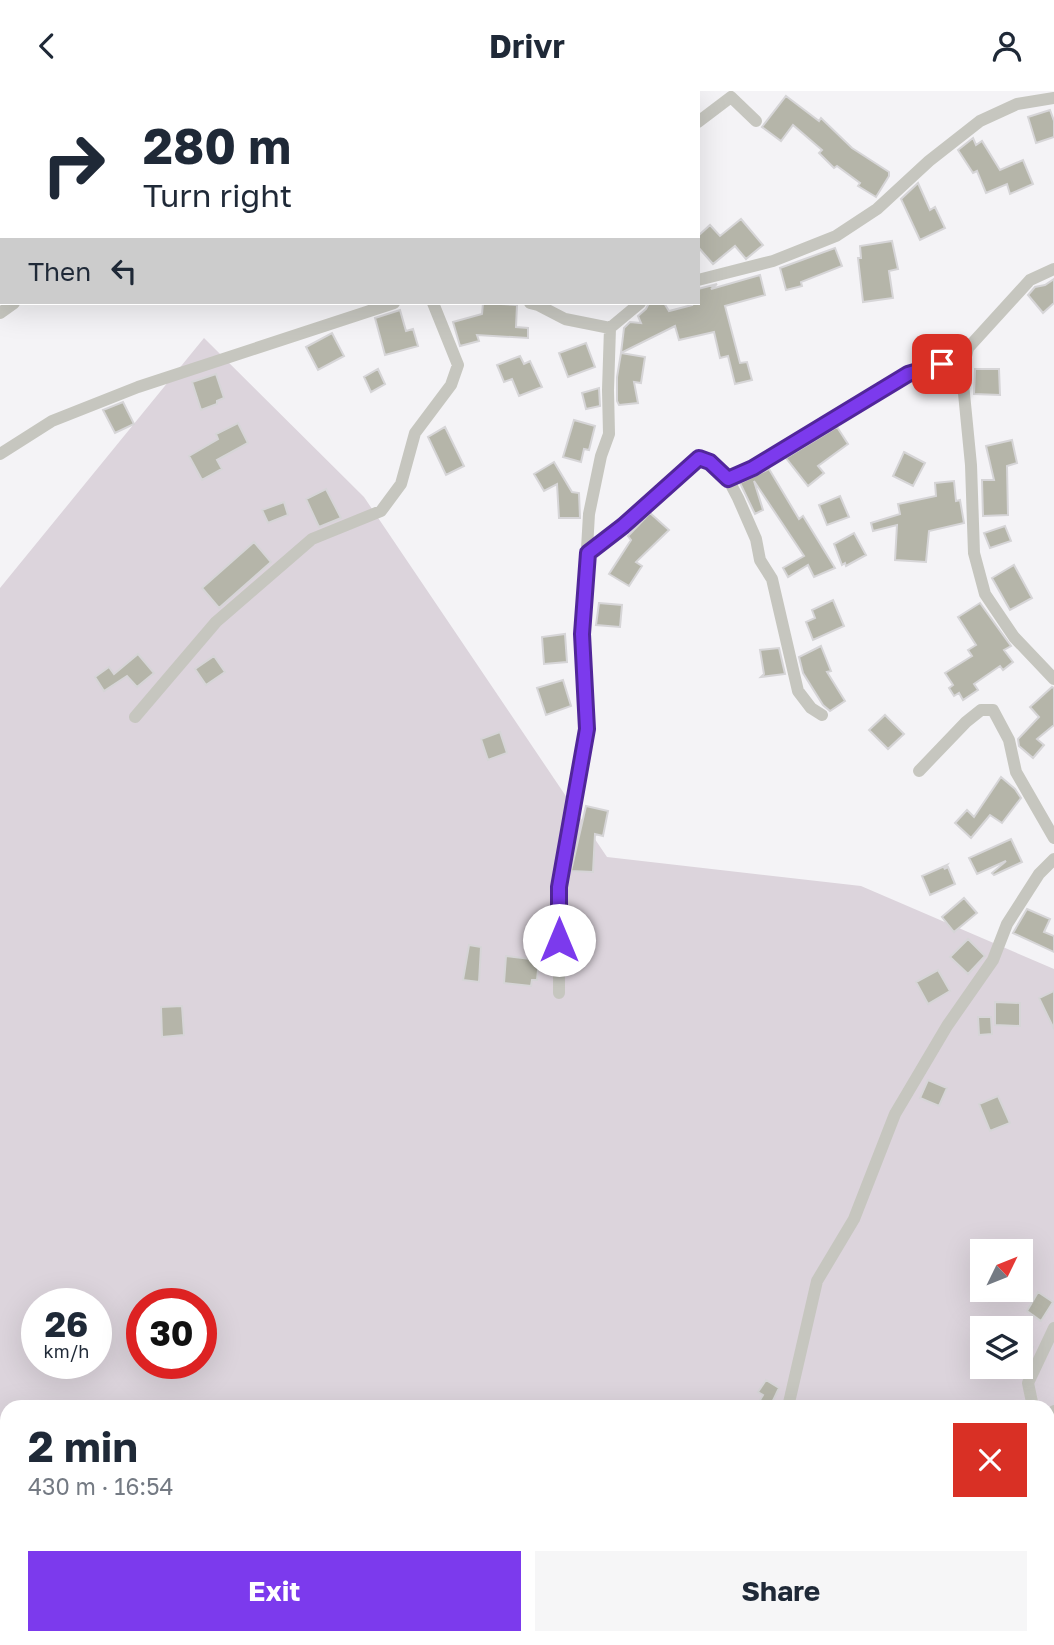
<!DOCTYPE html>
<html lang="en">
<head>
<meta charset="utf-8">
<style>
	:root { --surface:#fff; --page:#f6f6f7; --text:#1f2937; --muted:#747a83; --accent:#7c3aed }
	body { margin:0; font-family:"Golos Text",sans-serif; background:var(--page); color:var(--text); height:100vh; display:flex; flex-direction:column; font-size:26px; white-space:nowrap }
	* { box-sizing:border-box; margin:0 }
	p { font-size:23px; color:var(--muted) }
	.icon { flex:none; width:38px; height:38px; fill:none; stroke:currentColor; stroke-width:2; stroke-linecap:round; stroke-linejoin:round }
	.map { position:relative; flex:1; overflow:hidden }
	.panel { position:absolute; left:0px; top:1309px; width:1055px; height:245px; display:flex; flex-direction:column; background:var(--surface); border-radius:21px 21px 0 0; box-shadow:0 7px 28px #0002 }
	.panel>* { flex:none }
	.top-card { position:absolute; left:0px; top:0px; width:700px; height:214px; box-shadow:0 7px 28px #0002; background:#fff; color:var(--text); overflow:hidden }
	.needle { width:46px; rotate:47deg }
	.fabs { position:absolute; left:970px; top:1148px; display:grid; gap:14px }
	.fabs a { display:grid; place-items:center; width:63px; height:63px; border-radius:0px; background:var(--surface); box-shadow:0 7px 28px #0002; font-size:35px }
	.speed { position:absolute; left:21px; top:1197px; display:flex; gap:14px; font-size:35px; font-weight:700; text-align:center }
	.speed>* { display:grid; place-content:center; width:91px; height:91px; border-radius:50%; background:var(--surface); box-shadow:0 7px 28px #0002; line-height:1 }
	.speed small { font-size:18px; font-weight:400 }
	.speed .limit { border:10px solid #d22; background:#fff; color:#111 }
	.pin { position:absolute; display:grid; place-items:center; width:60px; height:60px; color:#fff; margin:-30px; border-radius:14px; box-shadow:0 4px 10px #0006 }
	.me { position:absolute; width:77px; margin:-38px; rotate:0deg; stroke-linejoin:round; filter:drop-shadow(0 0 5px #0008) }
	.turn { display:flex; align-items:center; gap:24px; height:147px; padding:0 28px; font-size:32px }
	.turn .icon { width:91px; height:91px; stroke-width:2.5 }
	.turn b { display:block; font-size:49px; line-height:60px }
	.then { display:flex; align-items:center; height:66px; padding:0 28px; background:#0003; gap:14px; font-size:26px }
	.round { display:grid; place-items:center; flex:none; width:74px; height:74px; border-radius:0px; background:var(--page) }
	.headline { display:flex; align-items:center; justify-content:space-between; height:119px; padding:0 28px }
	h1 { font-size:42px; font-weight:700; line-height:52px }
	.primary-button { display:flex; gap:14px; margin-top:auto; padding:14px 28px }
	.primary-button a { flex:1; height:80px; border-radius:0px; background:var(--accent); color:#fff; font-size:28px; font-weight:700; line-height:80px; text-align:center }
	.primary-button a+a { background:var(--page); color:var(--text) }
	header { display:flex; justify-content:space-between; align-items:center; height:91px; padding:0 28px; background:var(--surface); font-size:32px; font-weight:700 }
	.map>svg:first-child { display:block }
</style>
</head>
<body>
<header><svg class="icon" aria-label="back" viewBox="0 0 24 24"><path d="M15 5l-7 7 7 7"/></svg>Drivr<svg class="icon" aria-label="person" viewBox="0 0 24 24"><circle cx="12" cy="8" r="4"/><path d="M4 21q1-7 8-7t8 7"/></svg></header>
<div class="map">
<svg width="1054" height="1554" viewBox="0 0 1054 1554">
	<rect width="100%" height="100%" fill="#f4f3f6"/>
	<!-- green -->
	<path fill="#dcd4dc" fill-rule="evenodd" d="M204,247l160,159 243,360 254,29 193,83v676h-1054v-1057zM982,1160h38v39h-38zM37,1213h59v59h-59zM142,1213h59v59h-59zM982,1237h38v39h-38zM7,1316h1041v231h-1041z"/>
	<g fill="none" stroke-linecap="round" stroke-linejoin="round">
		<!-- stream -->
		<path stroke="#cac7bd" stroke-width="3.5" d="M0,147l2,-1"/>
	</g>
	<!-- building -->
	<path fill="#b5b5a9" stroke="#d6d5d7" stroke-width="2" d="M786,5l33,25 2,-3 31,30 37,24v4l-13,21 -18,-11 2,-3 -23,-17 -3,2 -15,-15 3,-3 -29,-25 -12,16 -19,-14z
		M1050,19l4,11v16l-18,6 -8,-26z
		M973,47l3,7 6,-4 18,29 23,-10 10,24 -23,10 -3,-10 -21,9 -9,-22 -4,2 -15,-23z
		M918,92l12,27 5,-3 10,21 -25,12 -19,-41z
		M741,128l22,26 -17,14 -11,-13 -22,18 -15,-17v-11l12,-11 10,11z
		M892,150l6,28 -9,2 4,27 -30,4 -5,-44h3l-1,-12z
		M835,157l7,18 -41,16 1,4 -16,4 -6,-22z
		M760,184l5,20 -40,11 15,57 7,-1 5,18 -17,4 -7,-28 -8,2 -6,-26 -35,8 -4,-14 -54,27 3,-25 6,-6 11,1 -3,-7 8,-7 3,-6h15l5,8 23,-6 -1,-2h7v-14l19,-5 -6,5z
		M1054,188v24l-11,10 -15,-18 7,-8 10,-2z
		M483,212l34,2 -1,22 12,1v10l-51,-3 2,6 -19,5 -7,-24 29,-8z
		M400,219l6,21 7,-2 5,17 -33,9 -10,-37z
		M332,242l12,23 -26,14 -12,-23z
		M586,252l9,24 -27,10 -9,-24z
		M621,262l24,4 -4,26 -7,-1 4,21 -19,2 -2,-4v-24z
		M520,265l4,8 6,-3 12,26 -23,9 -7,-17 -8,3 -7,-17z
		M378,278l7,15 -14,8 -7,-15z
		M975,278h24l1,26 -26,-1z
		M216,283l8,24 -7,3v3l-16,6 -9,-28z
		M599,297l1,18 -14,3 -4,-16z
		M123,311l11,22 -19,9 -12,-23z
		M574,329l21,6 -6,24 -5,-1 -3,13 -18,-5z
		M238,332l10,20 -31,17 5,9 -20,11 -13,-24 29,-17 -2,-5z
		M445,336l19,39 -18,9 -18,-38z
		M837,336l11,17 -30,22 6,7 -16,13 -22,-28z
		M1012,349l5,23 -10,3 1,49 -25,1 -1,-36h12l-8,-34z
		M904,361l21,11 -12,23 -20,-10z
		M554,371l18,30 7,1 1,25h-21l-2,-34 -13,7 -10,-17z
		M769,378l30,50 4,-3 32,52 -21,9 -6,-12 -20,12 -5,-9 21,-12 -50,-75 9,29 -8,4 -15,-31z
		M954,390l2,20 4,-1 4,23 -35,8 -3,31 -31,-2 2,-35 -24,6 -2,-8 29,-9 -2,-10 38,-8 -1,-13z
		M326,398l15,29 -22,9 -13,-28z
		M840,405l9,21 -22,8 -8,-20z
		M284,411l4,13 -20,8 -6,-13z
		M650,422l19,17 -33,32 6,4 -13,20 -20,-12 22,-34 -3,-4z
		M1005,435l6,15 -21,7 -6,-15z
		M854,442l12,22 -20,11 -1,-3 -3,2 -8,-21z
		M254,451l17,20 -52,46 -17,-20z
		M1014,474l18,33 -22,12 -18,-32z
		M833,509l11,26 -31,14 -7,-18 9,-4 -3,-8z
		M599,512l23,2 -2,22 -24,-2z
		M980,512l31,43 -7,4 9,12 -10,8 -3,-4 -26,18 4,6 -15,10 -4,-7 -5,3 -5,-8 4,-3 -8,-12 27,-17 -4,-6 8,-5 -18,-28z
		M565,543l2,28 -23,2 -2,-27z
		M821,555l10,25 -4,1 18,29 -15,10 -7,-6 -20,-32 -4,-16z
		M779,557l6,26 -24,3 3,-3 -4,-24z
		M138,563l16,19 -17,14 -10,-11 -23,15 -9,-14 14,-10 5,7z
		M214,565l11,16 -19,13 -11,-16z
		M563,589l8,26 -25,9 -9,-27z
		M1052,596l2,1v37l-17,14 7,6 -11,13 -14,-12 -1,-7 21,-22 -9,-10z
		M885,624l19,19 -16,15 -19,-19z
		M500,641l7,21 -19,7 -7,-21z
		M1001,686l14,12 6,9 -19,25 -12,-8 -19,23 -16,-15 12,-13 7,7z
		M586,715l22,5 -5,25 -8,-2 -2,38 -22,-1z
		M1011,748l11,23 -28,13 -2,-2 14,-12 -29,13 -8,-16z
		M947,774l-3,4 4,-2 7,17 -25,11 -8,-19z
		M964,807l13,15 -23,19 -12,-15z
		M1027,818l23,10 -6,13 10,4v16l-41,-19z
		M968,848l17,17 -17,18 -18,-17z
		M469,854l12,2 -2,35 -16,-2z
		M506,865l33,4 -2,20h-5l-1,6 -27,-3z
		M938,879l12,21 -22,13 -12,-22z
		M1054,900v38l-15,-31z
		M995,911l25,1v23l-25,-1z
		M182,915l2,29 -22,2 -1,-30z
		M978,926h13l1,17 -13,1z
		M928,989l19,8 -8,18 -19,-8z
		M998,1005l12,27 -20,8 -11,-27z
		M1038,1201l15,10 -12,19 -14,-10z
		M1020,1249l13,7 -13,22z
		M766,1289l13,8 -9,19h-14l7,-12 -5,-3z"/>
	<g fill="none" stroke-linecap="round" stroke-linejoin="round">
		<!-- street -->
		<path stroke="#c6c6bf" stroke-width="12" d="M389,0l1,2
			M257,2l1,-2
			M698,31l33,-25 25,24
			M1054,178l-24,11 -62,68 -6,25 9,92 3,88 11,41 29,43 40,42
			M698,189l75,-19 63,-25 41,-27 52,-48 51,-40 37,-17 37,-6
			M530,212l8,2 27,14 45,9 30,-25
			M0,222l14,-10
			M0,363l52,-33 86,-34 256,-84
			M728,388l25,-11 155,-94 34,-10 21,4
			M588,462l35,-28 76,-67 11,4 9,8 9,9 10,19 18,41 4,21 12,19 26,112 13,17 11,7
			M135,626l81,-95 96,-83 69,-28 20,-27 14,-51 36,-48 7,-20 -25,-62
			M919,680l47,-49 15,-12h12l16,30 7,32 38,66
			M559,902v-106l28,-158 -5,-95 7,-120 12,-58 8,-22 -1,-44 2,-62
			M788,1316l29,-126 37,-62 41,-105 52,-88 46,-66 14,-36 32,-50 15,-15
			M1033,1316l-5,-24 26,-55
			M1048,1330l6,-10
			M1048,1348l6,6
			M624,1554l9,-7"/>
	</g>
	<g fill="none" stroke-linecap="round" stroke-linejoin="round">
		<!-- route casing -->
		<g stroke="#51269a" stroke-width="18">
			<path id="route" d="M559,849v-53l28,-158 -5,-95 6,-81 35,-27 76,-68 11,4 18,17 25,-11 155,-94 34,-10"/>
		</g>
		<!-- route -->
		<use href="#route" stroke="#7c3aed" stroke-width="12"/>
	</g>
</svg>
<div class="fabs">
<a><svg class="needle" viewBox="-14 -14 28 28"><path d="M0-13l5 13h-10z" fill="#e53935"/><path d="M0 13l5-13h-10z" fill="#747a83"/></svg></a>
<a><svg class="icon" aria-label="layers" viewBox="0 0 24 24"><path d="M12 4l9 5-9 5-9-5zM3 14l9 5 9-5"/></svg></a>
</div>
<div class="speed"><div>26<small>km/h</small></div><div class="limit">30</div></div>
<div class="pin" style="left:942px;top:273px;background:#d93025"><svg class="icon" aria-label="arrive" viewBox="0 0 24 24"><path d="M6 21V4h12l-3 4 3 4H6"/></svg></div>
<svg class="me" style="left:559px;top:849px" viewBox="-20 -20 40 40"><circle r="19" fill="#fff"/><path d="M0-13L10 11 0 6-10 11z" fill="#7c3aed"/></svg>
<div class="top-card">
<div class="turn"><svg class="icon" aria-label="right" viewBox="0 0 24 24"><path d="M7 20v-9h11M14 6l5 5-5 5"/></svg><div><b>280 m</b>Turn right</div></div>
<div class="then">Then<svg class="icon" aria-label="left" viewBox="0 0 24 24"><path d="M17 20v-9H6M10 6l-5 5 5 5"/></svg></div>
</div>
<section class="panel">
<div class="headline"><div><h1>2 min</h1><p>430 m · 16:54</p></div><a class="round" style="background:#d93025;color:#fff"><svg class="icon" aria-label="close" viewBox="0 0 24 24"><path d="M6 6l12 12M18 6L6 18"/></svg></a></div>
<div class="primary-button"><a>Exit</a><a>Share</a></div>
</section>
</div>
</body>
</html>
